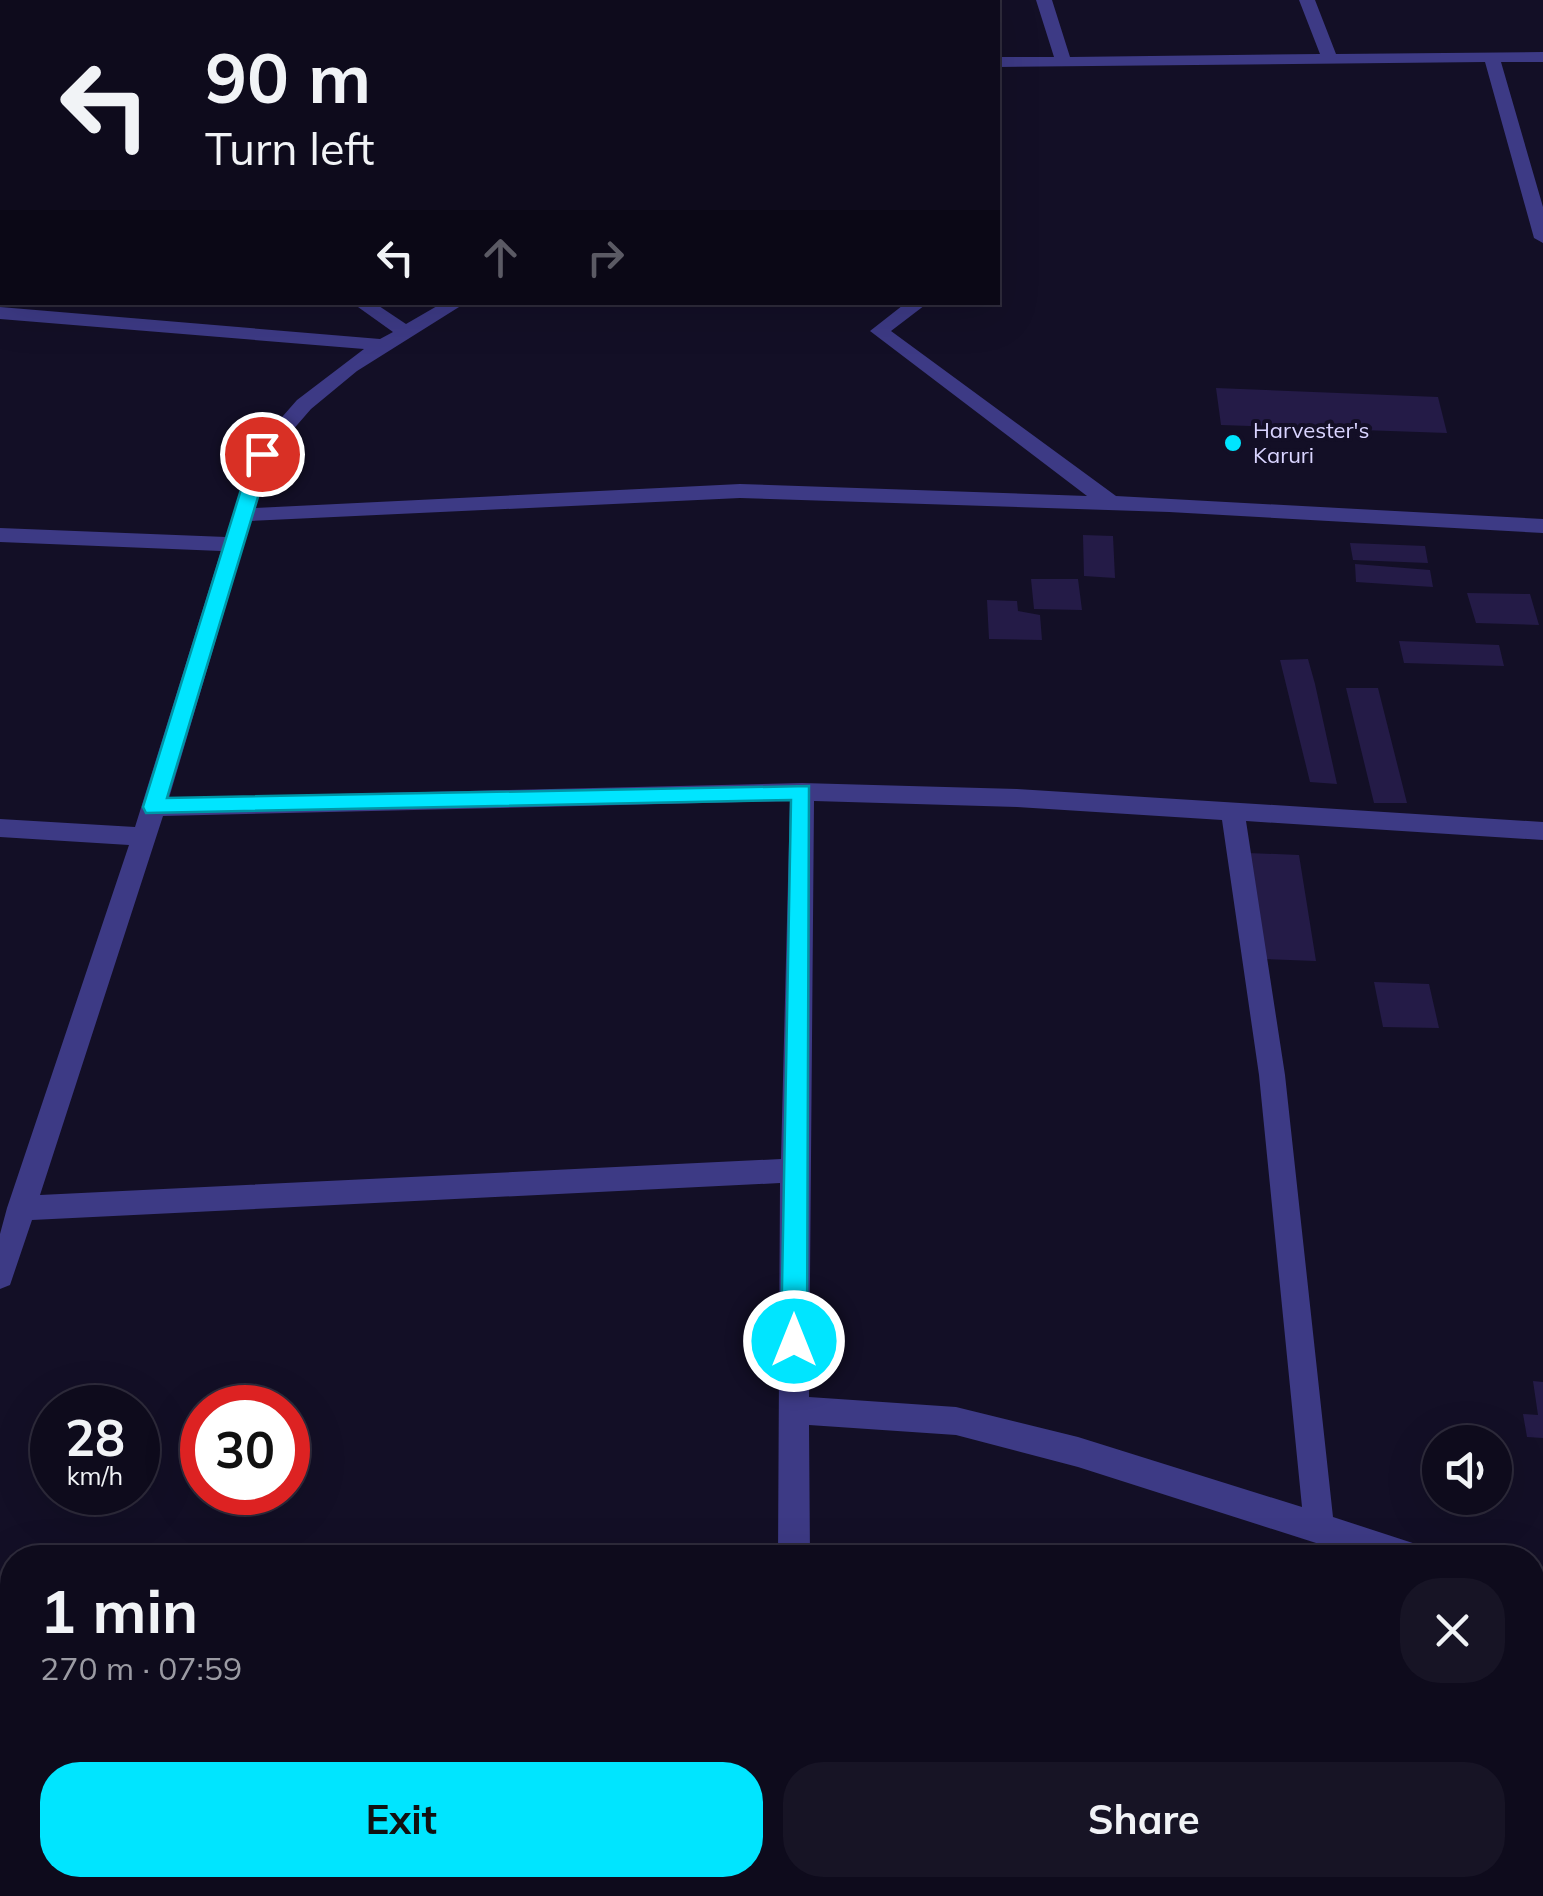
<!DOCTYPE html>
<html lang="en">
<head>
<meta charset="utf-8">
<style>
	:root { --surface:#0e0b1c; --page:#171425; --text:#f1f3f6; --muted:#9b9ba3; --line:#2e2b3b; --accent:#00e5ff }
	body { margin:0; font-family:Mulish,sans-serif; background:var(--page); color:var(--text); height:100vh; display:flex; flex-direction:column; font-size:38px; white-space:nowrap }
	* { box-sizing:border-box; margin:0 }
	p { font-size:32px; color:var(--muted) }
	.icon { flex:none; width:55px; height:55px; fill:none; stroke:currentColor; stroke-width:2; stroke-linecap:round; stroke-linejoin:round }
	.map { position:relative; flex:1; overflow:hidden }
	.drawer { position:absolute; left:0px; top:1545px; width:1545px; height:352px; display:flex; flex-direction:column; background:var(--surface); border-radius:40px 40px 0 0; box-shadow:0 10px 40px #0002,0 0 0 2px var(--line) }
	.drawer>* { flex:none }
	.top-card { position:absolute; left:0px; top:0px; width:1000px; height:305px; box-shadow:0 10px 40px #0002,0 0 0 2px var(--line); background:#0e0b1c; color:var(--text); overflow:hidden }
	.tools { position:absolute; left:1422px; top:1425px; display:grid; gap:20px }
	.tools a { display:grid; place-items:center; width:90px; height:90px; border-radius:50%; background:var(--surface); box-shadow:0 10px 40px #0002,0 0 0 2px var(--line); font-size:50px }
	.speed { position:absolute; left:30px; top:1385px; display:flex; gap:20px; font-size:50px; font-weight:700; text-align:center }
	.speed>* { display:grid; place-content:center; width:130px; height:130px; border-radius:50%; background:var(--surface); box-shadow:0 10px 40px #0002,0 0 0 2px var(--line); line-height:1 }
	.speed small { font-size:25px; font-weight:400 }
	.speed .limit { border:15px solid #d22; background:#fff; color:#111 }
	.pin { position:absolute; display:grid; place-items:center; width:85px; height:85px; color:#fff; margin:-42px; border:5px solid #fff; border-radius:50%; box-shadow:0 2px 10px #0007 }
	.me { position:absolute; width:110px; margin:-55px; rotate:0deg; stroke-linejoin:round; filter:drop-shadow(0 0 8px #0008) }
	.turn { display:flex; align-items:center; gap:35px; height:210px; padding:0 40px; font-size:45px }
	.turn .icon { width:130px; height:130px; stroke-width:2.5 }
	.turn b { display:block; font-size:70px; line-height:85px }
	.lanes { display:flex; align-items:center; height:95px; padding:0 40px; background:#0003; justify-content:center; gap:50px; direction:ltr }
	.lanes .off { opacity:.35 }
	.round { display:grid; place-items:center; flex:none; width:105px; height:105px; border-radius:40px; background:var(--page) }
	.summary { display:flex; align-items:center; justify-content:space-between; height:170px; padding:0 40px }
	h1 { font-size:60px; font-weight:700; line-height:75px }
	.primary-button { display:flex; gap:20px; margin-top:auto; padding:20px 40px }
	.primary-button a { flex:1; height:115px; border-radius:40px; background:var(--accent); color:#111; font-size:40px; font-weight:700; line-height:115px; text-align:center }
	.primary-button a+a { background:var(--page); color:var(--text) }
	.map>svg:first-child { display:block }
</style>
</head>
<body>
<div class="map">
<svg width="1543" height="1896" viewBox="0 0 1543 1896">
	<rect width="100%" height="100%" fill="#130f26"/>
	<!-- building -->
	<path fill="#241b47" d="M1216,388l222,9 9,36 -226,-8z
		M1083,535l30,1 2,42 -31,-2z
		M1350,543l75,3 3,17 -75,-3z
		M1355,564l75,6 3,17 -77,-5z
		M1031,579h47l4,31 -48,-1z
		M1467,593l63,1 9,31 -63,-2z
		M987,600l30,1 1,10 22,4 2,25 -53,-1z
		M1399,641l100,4 5,21 -100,-3z
		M1308,659l7,25 22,100 -27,-2 -30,-122z
		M1346,688h32l29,115h-33z
		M1248,853l51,2 17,106 -53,-2z
		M1374,982l55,2 10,44 -56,-1z
		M1533,1381l10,1v56l-16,-1 -4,-23 15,1z
		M1532,1655l11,4v73l-11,-4z"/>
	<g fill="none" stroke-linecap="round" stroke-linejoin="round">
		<!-- minor -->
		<path fill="#3d3a85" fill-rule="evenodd" d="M316,0h19l2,2h-19z
			M1036,0h16l18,57 250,-3 -21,-54h16l21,54 207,-2v10h-42l42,145v36l-9,-5 -49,-176 -487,5v-10h56z
			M0,72l2,1v10l-2,-1z
			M351,302h22l33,22 38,-22h23l-110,69 -46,38 -40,46 -16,53 485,-24 347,12 -217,-165 37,-29h22l-38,29 225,165 427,23v14l-374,-21 -429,-14 -489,23 -82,277 633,-15 215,6 526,33v18l-297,-19 39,254 48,442 92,30 4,11h-66l-285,-91 -122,-32 -147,-10 1,133h-32l2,-375 -748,37 -22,65 -10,4v-55l7,-26 122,-363 -129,-8v-18l135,8 86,-276 -221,-9v-14l226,9 28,-88 43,-49 67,-51 -364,-30v-12l380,32 13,-7zM790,801l-9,358 -741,36 123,-379zM814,801l203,6 205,13 37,255 43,432 -224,-70 -122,-30 -147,-10z
			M1532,1576l11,3v32l-11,-3z
			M0,1700h12v32h-12z
			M777,1885h34v11h-34z"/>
	</g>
	<!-- route -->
	<path fill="#00e5ff" stroke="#0095a6" stroke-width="2.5" d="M262,448l9,6 -104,344 642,-12 -2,555 -4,9 -9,4 -9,-4 -4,-9 10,-541 -645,13 -3,-6 109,-353z"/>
	<!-- markers -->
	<circle fill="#00e5ff" stroke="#130f26" stroke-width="4" cx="1233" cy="443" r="10"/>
	<g text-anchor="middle" stroke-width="8" stroke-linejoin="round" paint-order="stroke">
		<!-- far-poi labels -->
		<g font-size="22" fill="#d9d4ff" stroke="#130f26" text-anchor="start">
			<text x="1253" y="438">Harvester's<tspan x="1253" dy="25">Karuri</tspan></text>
		</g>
	</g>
</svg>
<div class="tools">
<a><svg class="icon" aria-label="sound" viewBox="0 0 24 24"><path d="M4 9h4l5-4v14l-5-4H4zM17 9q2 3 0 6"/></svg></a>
</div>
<div class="speed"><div>28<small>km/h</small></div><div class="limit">30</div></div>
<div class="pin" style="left:262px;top:454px;background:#d93025"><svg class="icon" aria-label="arrive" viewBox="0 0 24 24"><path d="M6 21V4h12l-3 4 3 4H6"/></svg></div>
<svg class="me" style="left:794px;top:1341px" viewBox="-20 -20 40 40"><circle r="17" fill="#00e5ff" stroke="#fff" stroke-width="3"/><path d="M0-11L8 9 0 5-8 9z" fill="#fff"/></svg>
<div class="top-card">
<div class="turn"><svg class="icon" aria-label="left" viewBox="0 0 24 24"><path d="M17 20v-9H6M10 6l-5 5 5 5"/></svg><div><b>90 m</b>Turn left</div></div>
<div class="lanes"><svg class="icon" aria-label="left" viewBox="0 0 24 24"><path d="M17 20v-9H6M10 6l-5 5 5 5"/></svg><svg class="icon off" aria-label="ahead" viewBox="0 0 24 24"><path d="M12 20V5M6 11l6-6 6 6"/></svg><svg class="icon off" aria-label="right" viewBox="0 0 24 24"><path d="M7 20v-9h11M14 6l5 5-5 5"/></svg></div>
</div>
<section class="drawer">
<div class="summary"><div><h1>1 min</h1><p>270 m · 07:59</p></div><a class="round"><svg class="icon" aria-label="close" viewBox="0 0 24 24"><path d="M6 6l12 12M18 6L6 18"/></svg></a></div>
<div class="primary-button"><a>Exit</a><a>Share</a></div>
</section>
</div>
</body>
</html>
